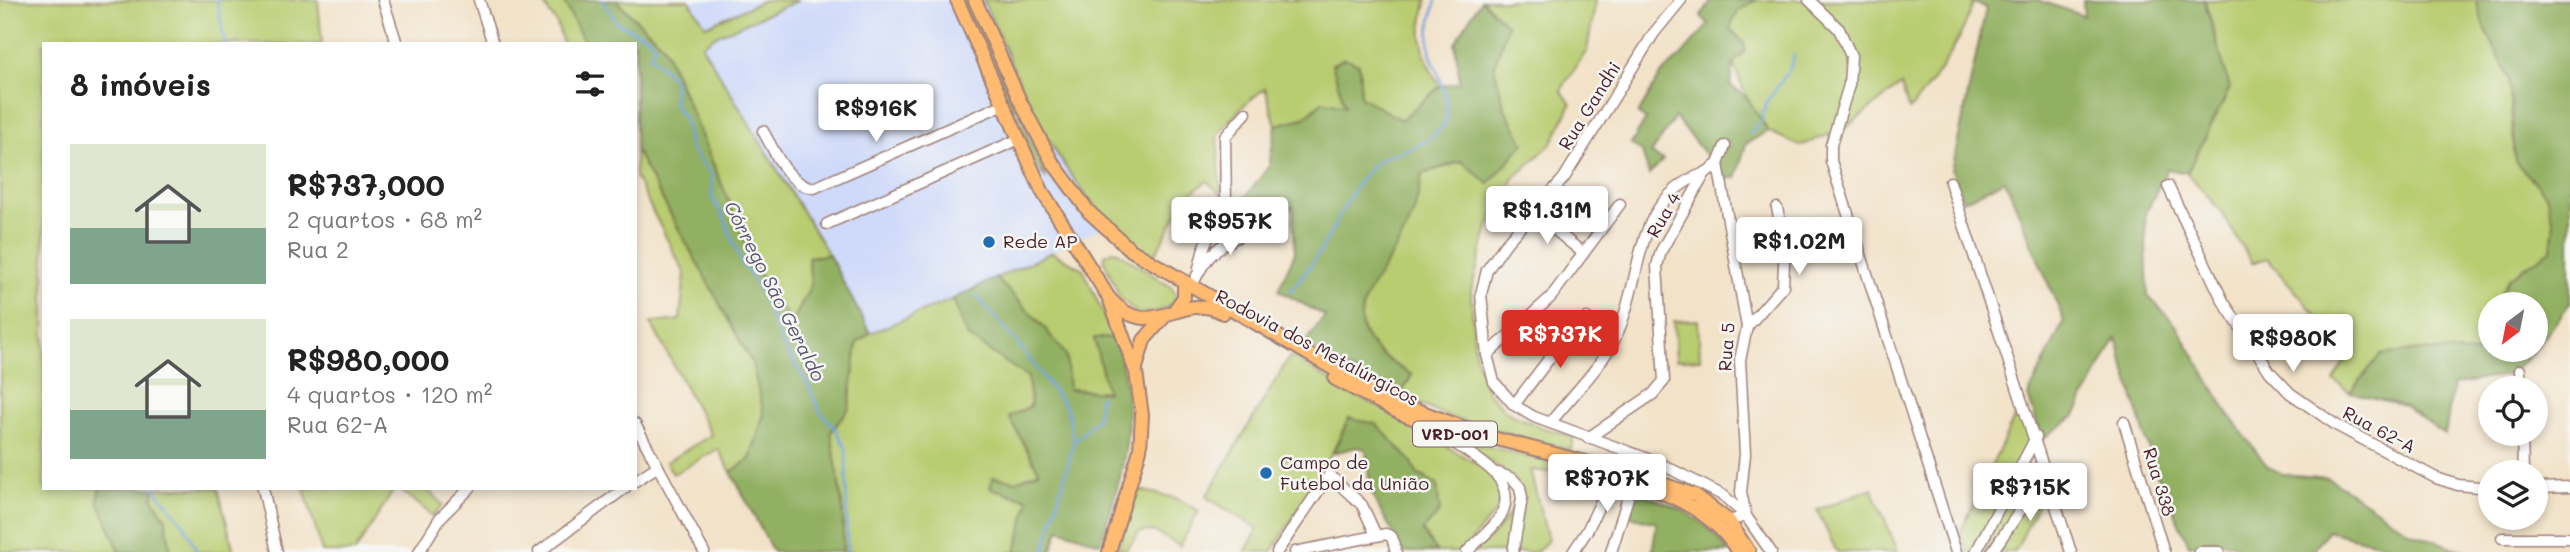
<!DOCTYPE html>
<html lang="pt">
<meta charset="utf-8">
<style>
body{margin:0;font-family:Mali,sans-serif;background:#f2f2f2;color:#222;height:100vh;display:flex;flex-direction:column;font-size:26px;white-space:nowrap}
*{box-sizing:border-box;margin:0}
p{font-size:23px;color:#767676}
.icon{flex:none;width:38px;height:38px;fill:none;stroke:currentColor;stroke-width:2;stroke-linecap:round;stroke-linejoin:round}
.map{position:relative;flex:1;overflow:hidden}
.side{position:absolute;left:42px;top:42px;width:595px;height:448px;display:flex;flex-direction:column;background:#fff;border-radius:0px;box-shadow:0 4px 10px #0003}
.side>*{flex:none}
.needle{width:46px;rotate:212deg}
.buttons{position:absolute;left:2478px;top:292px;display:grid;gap:14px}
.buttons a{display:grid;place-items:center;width:70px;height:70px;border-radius:50%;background:#fff;box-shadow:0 4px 10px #0003;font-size:35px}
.price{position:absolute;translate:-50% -60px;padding:0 16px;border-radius:7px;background:#fff;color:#222;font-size:23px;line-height:46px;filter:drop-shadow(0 2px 4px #0008)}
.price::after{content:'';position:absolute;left:50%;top:42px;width:21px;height:16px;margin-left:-10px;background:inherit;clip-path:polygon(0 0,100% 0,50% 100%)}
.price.active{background:#d93025;color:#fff}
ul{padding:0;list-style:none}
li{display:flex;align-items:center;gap:21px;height:175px;padding:0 28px}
li span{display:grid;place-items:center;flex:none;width:196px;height:140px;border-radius:0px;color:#555}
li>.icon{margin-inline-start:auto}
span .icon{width:84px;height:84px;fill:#fffc;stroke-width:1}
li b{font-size:30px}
h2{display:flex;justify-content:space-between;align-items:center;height:84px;padding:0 28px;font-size:30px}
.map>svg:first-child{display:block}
.built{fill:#cfdafa}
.green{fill:#b8cc6f;stroke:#81764d;stroke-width:2}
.forest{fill:#92b062;stroke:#6e6846;stroke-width:2}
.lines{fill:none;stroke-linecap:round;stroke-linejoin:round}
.stream{stroke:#72a3dd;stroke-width:2.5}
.minor-casing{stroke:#9e807a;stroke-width:13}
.major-casing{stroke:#9e807a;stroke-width:16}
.minor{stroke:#fff;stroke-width:10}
.major{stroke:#ffbb71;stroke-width:12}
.poi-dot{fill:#1f6fb2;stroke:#f6f6f2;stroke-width:2.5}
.labels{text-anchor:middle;stroke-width:5;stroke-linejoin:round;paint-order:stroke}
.shield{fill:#f6f6f2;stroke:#7e6067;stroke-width:2}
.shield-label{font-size:16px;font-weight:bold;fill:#4a1f2b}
.street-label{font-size:18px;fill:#4a1f2b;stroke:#f6f6f2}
.poi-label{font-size:18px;fill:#4a1f2b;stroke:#f6f6f2;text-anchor:start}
.water-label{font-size:19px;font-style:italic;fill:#5a5472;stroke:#f6f6f2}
</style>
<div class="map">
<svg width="2570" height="552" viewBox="0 0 2570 552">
<rect width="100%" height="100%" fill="#f6f6f2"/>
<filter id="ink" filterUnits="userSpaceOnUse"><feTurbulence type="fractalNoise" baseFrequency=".0143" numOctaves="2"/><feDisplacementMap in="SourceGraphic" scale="14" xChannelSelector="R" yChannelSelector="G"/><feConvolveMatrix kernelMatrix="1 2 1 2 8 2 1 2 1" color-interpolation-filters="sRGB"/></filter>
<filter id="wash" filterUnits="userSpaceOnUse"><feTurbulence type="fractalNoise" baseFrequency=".00686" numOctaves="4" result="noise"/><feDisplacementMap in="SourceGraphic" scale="28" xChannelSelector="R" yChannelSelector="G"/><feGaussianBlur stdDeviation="1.57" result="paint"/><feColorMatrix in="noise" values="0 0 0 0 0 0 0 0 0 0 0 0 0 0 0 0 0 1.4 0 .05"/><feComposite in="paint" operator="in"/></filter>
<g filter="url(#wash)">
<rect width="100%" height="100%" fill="#f2e2c8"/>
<path class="built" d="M 689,0 L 983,0 L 1052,148 L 1109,224 L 953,299 L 870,333 L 844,281 L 702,46 L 712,37 Z"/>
<g class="green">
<path d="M 0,0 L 318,0 L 322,44 L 44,44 L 44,488 L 99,488 L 98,501 L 120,552 L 0,552 Z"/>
<path d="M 541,0 L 563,0 L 585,44 L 563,44 L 557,24 Z"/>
<path d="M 616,0 L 689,0 L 706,26 L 764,0 L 799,0 L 713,37 L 702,46 L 829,255 L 808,257 L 811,285 L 793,323 L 765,287 L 663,45 Z"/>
<path d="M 961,0 L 969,0 L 1047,179 L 1037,168 Z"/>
<path d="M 983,0 L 1427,0 C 1417,34 1421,57 1440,86 L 1401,120 L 1361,97 L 1359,64 L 1332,64 L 1345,107 L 1323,101 L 1304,118 L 1276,125 L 1265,88 L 1244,105 L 1217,135 L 1221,194 L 1207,181 L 1186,197 L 1153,258 C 1063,198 1026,96 983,0 Z"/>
<path d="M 1482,0 L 1596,0 L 1587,50 L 1561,90 L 1571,104 L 1552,143 L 1514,178 L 1488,227 L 1471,291 L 1475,355 L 1488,393 L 1508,413 L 1540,427 L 1574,436 L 1571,450 L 1451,418 L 1400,396 L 1412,375 C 1316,322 1379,290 1410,221 C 1417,207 1418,189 1422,174 L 1524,143 L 1505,109 L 1494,68 L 1507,25 Z"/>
<path d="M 1722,0 L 1974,0 C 1962,41 1936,79 1909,110 L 1901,85 L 1844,129 L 1800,146 L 1768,131 L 1746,96 L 1733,63 Z"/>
<path d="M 2205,0 L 2476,0 L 2482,21 L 2509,78 L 2515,160 L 2546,194 L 2554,223 L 2551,250 L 2509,278 L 2496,304 L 2490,304 L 2486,354 L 2423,350 L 2381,355 L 2350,392 L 2334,381 L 2350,350 L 2326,333 L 2317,316 L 2267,258 L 2252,263 L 2220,210 L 2187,173 L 2230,88 Z"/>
<path d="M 635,149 L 752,363 L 764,414 L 750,459 L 731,472 L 718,449 L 673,474 L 666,462 L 711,435 L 651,323 L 680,320 L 685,274 L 635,177 Z"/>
<path d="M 1112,251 L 1118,252 L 1171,287 L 1178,296 C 1167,311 1156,312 1138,314 L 1120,298 L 1104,261 L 1105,255 Z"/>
<path d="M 1052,252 L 1083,269 L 1114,338 L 1094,339 L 1108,392 L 1068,389 L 1066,355 L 1042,325 L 996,278 Z"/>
<path d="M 953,299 L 967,336 L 1028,377 L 1031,406 L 1009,417 L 1039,471 L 1017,481 L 993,478 L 1006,494 L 1029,499 L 1016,552 L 843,552 L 843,510 L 831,432 L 849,408 L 857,343 L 870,333 Z"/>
<path d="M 1698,320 L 1700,359 L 1676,360 L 1674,321 Z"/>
<path d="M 1290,356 L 1366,401 L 1432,430 L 1448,447 L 1487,470 L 1495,478 L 1501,497 L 1499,508 L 1462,552 L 1437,552 L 1422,530 L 1426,477 L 1417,475 L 1411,461 L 1349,418 L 1332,453 L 1272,552 L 1245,552 L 1258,529 L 1206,497 Z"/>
<path d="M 2019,408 L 2031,440 L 2009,480 L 2042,496 L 2015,552 L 1967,552 L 1960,533 Z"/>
<path d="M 1464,440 L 1567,467 L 1565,474 L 1530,470 L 1548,540 L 1537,552 L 1475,552 C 1496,532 1533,501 1504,472 C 1493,461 1475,454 1462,447 Z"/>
<path d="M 154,488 L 218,488 L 234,552 L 171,552 L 165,517 L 153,498 Z"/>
<path d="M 304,488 L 395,488 L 355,552 L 322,552 Z"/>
<path d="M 398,488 L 426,488 L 443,505 L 433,516 Z"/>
<path d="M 1872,488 L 1898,552 L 1837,552 L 1817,510 Z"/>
<path d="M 1139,490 L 1176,498 L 1199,511 L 1180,546 L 1153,531 L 1139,532 L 1126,550 L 1118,548 Z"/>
</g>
<g class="forest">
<path d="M 563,0 L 615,0 L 663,45 L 765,287 L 792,323 L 811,285 L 808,257 L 829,255 L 870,333 L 857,343 L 849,408 L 831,432 L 843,510 L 843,552 L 773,552 L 731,472 L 750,459 L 764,414 L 752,363 L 635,149 L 635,44 L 585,44 Z"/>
<path d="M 1481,0 L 1507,25 L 1494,68 L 1505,109 L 1524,143 L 1489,184 L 1461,161 L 1422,174 C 1419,189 1417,207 1410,222 C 1379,290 1316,322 1412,375 L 1400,396 L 1303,345 L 1325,316 L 1278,290 L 1295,253 L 1293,207 L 1230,233 L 1224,226 L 1269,166 L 1276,125 L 1304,118 L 1323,101 L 1345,106 L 1332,64 L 1345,58 L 1359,64 L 1361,97 L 1401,120 L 1441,86 L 1460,82 L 1455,43 Z"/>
<path d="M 1712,0 L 1756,0 L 1738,11 L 1730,28 L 1744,43 L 1745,51 L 1733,64 L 1730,85 L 1748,99 L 1768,131 L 1746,144 L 1736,178 L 1724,178 L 1675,117 L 1651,154 L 1663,160 L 1649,175 L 1642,152 L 1631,144 L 1646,119 L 1638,114 L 1662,73 L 1682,55 L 1709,24 L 1701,16 Z"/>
<path d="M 1974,0 L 2038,0 L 2084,16 L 2083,0 L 2204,0 L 2230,88 L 2187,173 L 2167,169 L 2145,215 L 2148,296 L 2177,326 L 2229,415 L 2268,467 L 2283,474 L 2329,478 L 2410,532 L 2467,552 L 2415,552 L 2327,531 L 2313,552 L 2246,552 L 2232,544 L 2214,540 L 2189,545 L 2155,470 L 2116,338 L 2074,417 L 2042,439 L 2028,396 L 2064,321 L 2005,180 L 1963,201 L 1952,170 L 1986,8 L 1973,3 Z"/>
<path d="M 2476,0 L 2570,0 L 2570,303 L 2536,349 L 2536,304 L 2496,304 L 2509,278 L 2551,250 L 2554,223 L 2546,194 L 2515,161 L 2509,78 L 2482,21 Z"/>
<path d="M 996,278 L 1042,325 L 1066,355 L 1069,389 L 1107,392 L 1094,338 L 1114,338 C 1141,411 1125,472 1100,543 L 1059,529 L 1051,552 L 1016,552 L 1029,499 L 990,488 L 993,477 L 1017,481 L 1039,471 L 1009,417 L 1031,406 L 1028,377 L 967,336 L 953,299 Z"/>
<path d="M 2490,318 L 2490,350 L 2535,350 L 2511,374 L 2453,385 L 2445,435 L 2404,406 L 2350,392 L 2381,355 L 2423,350 L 2486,354 Z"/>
<path d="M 1349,418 L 1376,424 L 1411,461 L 1417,474 L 1437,484 L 1440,512 L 1422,531 L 1437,552 L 1400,552 C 1395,529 1380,515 1372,493 C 1370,489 1366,455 1366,449 L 1357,447 L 1333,453 Z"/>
<path d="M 99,488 L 154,488 L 153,498 L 166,520 L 171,552 L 120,552 L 98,501 Z"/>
<path d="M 1636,492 C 1675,505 1706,517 1729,552 L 1652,552 L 1657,523 L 1630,516 Z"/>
</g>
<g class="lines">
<g class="stream">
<path d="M 217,0 L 225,44"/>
<path d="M 602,0 L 617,23 L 648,37 L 655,46 L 650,55 L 674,79 L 674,105 L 684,118 L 691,150 L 712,175 L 712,198 L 723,215 L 741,262 L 757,285 L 782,343 L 807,383 L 820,411 L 835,428 L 846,449 L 847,552"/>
<path d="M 1750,134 L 1763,118 L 1762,111 L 1766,110 L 1765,104 C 1772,94 1794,67 1794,55"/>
<path d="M 1290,291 C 1300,279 1311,266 1319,253 C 1338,222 1347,194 1372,166 C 1390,146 1422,158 1447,120 C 1449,97 1441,81 1433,61 C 1425,42 1431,19 1436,0"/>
<path d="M 976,295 L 1019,345 L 1067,409 L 1074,442"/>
<path d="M 154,488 L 184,524 L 197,552"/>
<path d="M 1044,552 L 1074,442 L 1097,418 L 1100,396"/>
</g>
</g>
</g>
<g filter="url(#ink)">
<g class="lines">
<g class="minor-casing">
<g id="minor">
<path d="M 383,0 L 397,44"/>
<path d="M 479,0 L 493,44"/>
<path d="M 1681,0 L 1654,33 L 1564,178 L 1507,242 L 1487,270 L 1481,294 L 1487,355 L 1494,382 L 1514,405 L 1534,417 L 1659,463 L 1724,496 L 1746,516 L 1771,552"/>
<path d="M 1809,0 L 1839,29 L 1851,56 L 1849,85 L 1831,145 L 1831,161 L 1956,552"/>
<path d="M 763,131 C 774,150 788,186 814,188 L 1002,105"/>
<path d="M 1718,164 L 1747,327 L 1740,360 L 1745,454 L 1741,492 L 1746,516 L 1729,521"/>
<path d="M 1950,182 L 2071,552"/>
<path d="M 2168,186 L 2223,301 L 2270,372 L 2290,393 L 2336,425 L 2436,478 L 2458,485 L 2490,488"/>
<path d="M 1533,212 L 1583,253"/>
<path d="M 827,224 L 1017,140"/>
<path d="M 1199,268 L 1205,244 L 1226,206 L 1225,137 L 1246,113"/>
<path d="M 1192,287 C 1206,249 1227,241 1263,225"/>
<path d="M 1747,327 L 1783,286 L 1785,244 L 1777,208"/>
<path d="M 1487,355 L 1551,297 L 1620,204"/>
<path d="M 2520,370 L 2521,388"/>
<path d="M 1514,405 L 1558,347 L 1587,318"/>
<path d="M 2124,422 L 2164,552"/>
<path d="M 1550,423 C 1573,394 1603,366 1618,332 C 1644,274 1632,199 1705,173"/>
<path d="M 635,424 L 704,552"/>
<path d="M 1437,428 C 1458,453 1519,470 1503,511 C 1497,526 1478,540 1467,552"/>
<path d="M 2522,434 L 2523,472"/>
<path d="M 1588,438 L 1653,394 L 1664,381 L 1657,266 L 1661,251 L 1705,173 L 1718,164 L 1725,146"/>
<path d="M 2019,469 L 2039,483"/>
<path d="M 1498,473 L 1513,479 L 1520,487 L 1522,498 L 1513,552"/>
<path d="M 635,481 L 658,466"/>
<path d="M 263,488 L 277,552"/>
<path d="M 2536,488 L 2570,487"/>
<path d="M 2502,538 L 2570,538"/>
<path d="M 419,552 L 440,518 L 470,488"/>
<path d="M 539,552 L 625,488"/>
<path d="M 1277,552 L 1329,475 L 1362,505 L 1376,535"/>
<path d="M 1295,552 L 1386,534 L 1392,537 L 1396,552"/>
<path d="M 1573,552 L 1587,531 L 1612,478"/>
<path d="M 1611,552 L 1632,485"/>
<path d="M 1976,552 L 2036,437"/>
<path d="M 1992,552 L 2039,483 L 2048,476"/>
<path d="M 2199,552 L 2219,552"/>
</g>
</g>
<g class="major-casing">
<g id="major">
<path d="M 957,0 L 1042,191 L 1109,298 L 1136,372 L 1142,415 L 1140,450 L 1109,552"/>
<path d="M 975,0 L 1020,101 L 1051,160 L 1089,212 L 1131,250 L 1356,382 L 1409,407 L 1489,437 L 1636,475 L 1695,495 L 1729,521 L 1749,552"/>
<path d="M 1109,298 C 1152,346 1179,289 1223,313"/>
<path d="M 1174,311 L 1184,297 L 1184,282"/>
<path d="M 1136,368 L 1144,340 L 1165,316"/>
<path d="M 1335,379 L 1402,414 L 1452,433"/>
<path d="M 1567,465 C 1628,481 1703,494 1738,552"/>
</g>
</g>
<use href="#minor" class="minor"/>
<use href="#major" class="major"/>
</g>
</g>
<g class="poi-dot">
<circle cx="989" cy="242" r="7"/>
<circle cx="1266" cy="473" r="7"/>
</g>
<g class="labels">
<rect class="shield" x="1413" y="421.5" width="84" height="25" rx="5"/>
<g class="shield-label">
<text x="1455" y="440">VRD-001</text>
</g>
<g class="street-label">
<text transform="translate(1590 106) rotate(-58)" y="6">Rua Gandhi</text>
<text transform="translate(1664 215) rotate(-60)" y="6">Rua 4</text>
<text transform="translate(1727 347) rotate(-86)" y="6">Rua 5</text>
<text transform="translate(1317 348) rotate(28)" y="6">Rodovia dos Metalúrgicos</text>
<text transform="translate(2379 430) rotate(28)" y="6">Rua 62-A</text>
<text transform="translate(2159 482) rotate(73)" y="6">Rua 338</text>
</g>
<g class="poi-label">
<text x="1003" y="248">Rede AP</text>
<text x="1280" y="469">Campo de<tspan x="1280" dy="21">Futebol da União</tspan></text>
</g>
<g class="water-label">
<text transform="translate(775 291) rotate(63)" y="7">Córrego São Geraldo</text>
</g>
</g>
</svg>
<div class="buttons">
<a><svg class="needle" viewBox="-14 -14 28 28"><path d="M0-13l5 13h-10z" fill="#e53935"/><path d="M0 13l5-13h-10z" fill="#767676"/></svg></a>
<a><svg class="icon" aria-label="locate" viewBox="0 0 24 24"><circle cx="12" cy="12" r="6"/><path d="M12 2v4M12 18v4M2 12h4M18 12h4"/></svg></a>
<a><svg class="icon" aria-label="layers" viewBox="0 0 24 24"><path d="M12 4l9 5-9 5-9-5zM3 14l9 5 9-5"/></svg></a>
</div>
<b class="price" style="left:876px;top:144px">R$916K</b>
<b class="price" style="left:1547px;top:246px">R$1.31M</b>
<b class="price" style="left:1230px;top:257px">R$957K</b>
<b class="price" style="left:1799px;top:277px">R$1.02M</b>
<b class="price active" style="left:1560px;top:370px">R$737K</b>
<b class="price" style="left:2293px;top:374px">R$980K</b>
<b class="price" style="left:1607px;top:514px">R$707K</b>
<b class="price" style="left:2030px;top:523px">R$715K</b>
<section class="side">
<h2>8 imóveis<svg class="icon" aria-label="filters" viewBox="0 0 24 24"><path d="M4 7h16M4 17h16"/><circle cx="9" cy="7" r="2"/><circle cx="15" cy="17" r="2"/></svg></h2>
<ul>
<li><span style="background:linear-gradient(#dfe7d0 60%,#7fa58c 0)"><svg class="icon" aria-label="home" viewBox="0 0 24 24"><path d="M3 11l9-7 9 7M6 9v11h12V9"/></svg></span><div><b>R$737,000</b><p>2 quartos · 68 m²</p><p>Rua 2</p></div></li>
<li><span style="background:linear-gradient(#dfe7d0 65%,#7fa58c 0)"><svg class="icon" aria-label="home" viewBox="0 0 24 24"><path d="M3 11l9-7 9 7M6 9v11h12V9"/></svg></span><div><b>R$980,000</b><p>4 quartos · 120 m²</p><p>Rua 62-A</p></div></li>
</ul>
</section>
</div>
